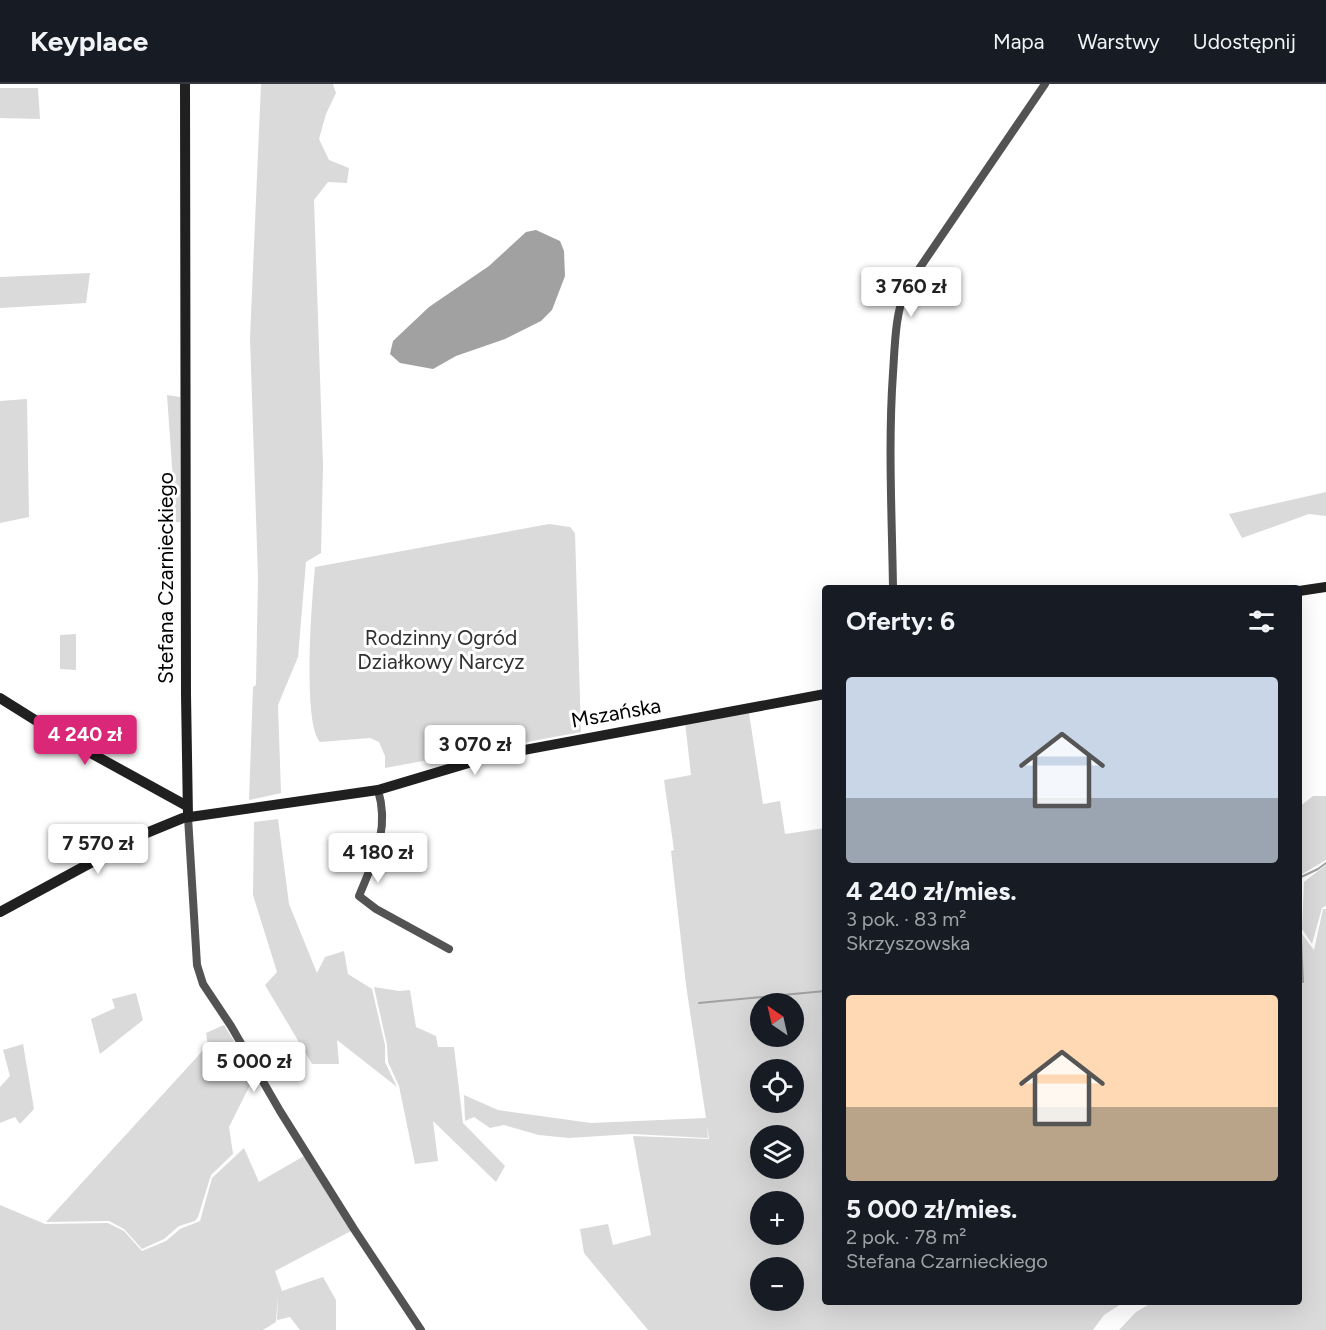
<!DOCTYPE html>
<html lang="pl">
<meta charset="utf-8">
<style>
body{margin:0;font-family:Figtree,sans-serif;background:#242831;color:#f1f3f6;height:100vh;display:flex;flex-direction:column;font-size:22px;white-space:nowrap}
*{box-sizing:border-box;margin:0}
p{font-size:20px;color:#9ea1a6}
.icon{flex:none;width:33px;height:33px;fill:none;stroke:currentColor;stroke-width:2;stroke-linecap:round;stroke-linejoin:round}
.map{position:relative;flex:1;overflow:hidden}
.side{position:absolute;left:822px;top:501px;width:480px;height:720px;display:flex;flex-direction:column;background:#171b24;border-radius:6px;box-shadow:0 6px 24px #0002}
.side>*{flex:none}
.needle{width:39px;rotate:326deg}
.fabs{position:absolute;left:750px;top:909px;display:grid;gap:12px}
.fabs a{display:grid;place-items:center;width:54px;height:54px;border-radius:50%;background:#171b24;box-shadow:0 6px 24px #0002;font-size:30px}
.price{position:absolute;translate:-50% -51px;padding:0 14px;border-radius:6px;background:#fff;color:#222;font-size:20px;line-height:39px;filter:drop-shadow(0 2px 3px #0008)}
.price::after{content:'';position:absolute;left:50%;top:36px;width:18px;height:14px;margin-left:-9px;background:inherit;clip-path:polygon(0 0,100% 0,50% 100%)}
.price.current{background:#db2777;color:#fff}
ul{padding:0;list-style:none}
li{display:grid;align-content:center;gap:12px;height:318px;padding:0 24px}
li span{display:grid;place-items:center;height:186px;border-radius:6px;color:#555}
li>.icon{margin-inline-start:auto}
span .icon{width:108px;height:108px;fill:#fffc;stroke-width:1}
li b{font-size:26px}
h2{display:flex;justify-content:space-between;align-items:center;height:72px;padding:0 24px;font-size:26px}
header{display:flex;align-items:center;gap:36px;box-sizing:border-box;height:84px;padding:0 30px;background:#171b24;border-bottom:2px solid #363941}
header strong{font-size:28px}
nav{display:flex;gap:33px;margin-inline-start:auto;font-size:21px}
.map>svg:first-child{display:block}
.green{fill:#dadada;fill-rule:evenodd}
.water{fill:#a1a1a1}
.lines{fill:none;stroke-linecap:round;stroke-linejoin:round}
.stream{stroke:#a1a1a1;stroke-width:2}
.street{stroke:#535353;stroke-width:8}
.secondary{stroke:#202020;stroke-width:10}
.labels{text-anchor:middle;stroke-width:6;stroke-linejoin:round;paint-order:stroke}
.street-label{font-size:21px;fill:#000;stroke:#fff}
.park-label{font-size:21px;fill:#313131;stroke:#fff}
</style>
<header>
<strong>Keyplace</strong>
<nav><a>Mapa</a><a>Warstwy</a><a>Udostępnij</a></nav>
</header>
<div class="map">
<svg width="1326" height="1246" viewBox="0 0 1326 1246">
<rect width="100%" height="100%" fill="#fff"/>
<g class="green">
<path d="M 261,0 L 333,0 L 336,9 L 326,30 L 319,55 L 329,76 L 349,84 L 347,99 L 328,98 L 314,116 L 323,382 L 321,469 L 306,478 L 298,573 L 278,621 L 281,709 L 249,716 L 253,603 L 256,601 L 258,493 L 250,254 Z"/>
<path d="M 0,4 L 38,4 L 40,35 L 0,34 Z"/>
<path d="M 90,189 L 86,219 L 0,224 L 0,193 Z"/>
<path d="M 167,311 L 180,313 L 180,438 L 176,438 Z"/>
<path d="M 27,315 L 29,433 L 0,439 L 0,317 Z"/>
<path d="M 1326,408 L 1326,432 L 1309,430 L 1242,454 L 1229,430 Z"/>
<path d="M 549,440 L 570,443 L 575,449 L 581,648 L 385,684 L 385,672 L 379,658 L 370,654 L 320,658 C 302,638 312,514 315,483 Z"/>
<path d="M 76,550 L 76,586 L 60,585 L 60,551 Z"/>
<path d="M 749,629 L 763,720 L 780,717 L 785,750 L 825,744 L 825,1218 L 1124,1218 L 1104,1231 L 1093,1246 L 648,1246 L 584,1169 L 580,1145 L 608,1140 L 613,1161 L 651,1151 L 633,1052 L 709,1055 L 707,1041 L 708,1054 L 632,1050 L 569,1054 L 539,1051 L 504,1041 L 490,1044 L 474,1033 L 465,1037 L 464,1011 L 498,1026 L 591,1039 L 706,1034 L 686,901 L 671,767 L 674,766 L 664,696 L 691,691 L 685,638 ZM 760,920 L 794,920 L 794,952 L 760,952 ZM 760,986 L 794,986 L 794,1018 L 760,1018 ZM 760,1052 L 794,1052 L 794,1084 L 760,1084 ZM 760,1118 L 794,1118 L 794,1150 L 760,1150 ZM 760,1184 L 794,1184 L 794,1216 L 760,1216 Z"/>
<path d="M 1313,712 L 1326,712 L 1326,776 L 1299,792 L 1299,723 Z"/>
<path d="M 278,735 L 289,820 L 317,889 L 325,873 L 344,867 L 348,890 L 372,905 L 385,961 L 385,978 L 397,1003 L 337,956 L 339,980 L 312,980 L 265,901 L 277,888 L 253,811 L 254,738 Z"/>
<path d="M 1326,781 L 1326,822 L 1322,824 L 1312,860 L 1302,845 L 1304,798 Z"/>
<path d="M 1323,825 L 1326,825 L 1326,1246 L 1119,1246 L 1136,1228 L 1153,1218 L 1299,1218 L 1299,846 L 1314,866 Z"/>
<path d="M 374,903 L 399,907 L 410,906 L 416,943 L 436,952 L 438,963 L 454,963 L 463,1039 L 505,1082 L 496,1098 L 433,1037 L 438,1077 L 415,1080 L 399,1002 L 388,978 L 387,961 Z"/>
<path d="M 136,909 L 143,936 L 100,970 L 91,935 L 115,924 L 112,915 Z"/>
<path d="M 224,941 L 234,957 L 215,969 L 226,990 L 245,979 L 254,993 L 229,1043 L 233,1070 L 211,1091 L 198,1133 L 195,1137 L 179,1142 L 164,1155 L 142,1165 L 124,1145 L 109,1137 L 46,1138 L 208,961 L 206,949 Z"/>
<path d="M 23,960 L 34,1025 L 20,1040 L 15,1033 L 0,1039 L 0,1003 L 10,992 L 3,966 Z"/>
<path d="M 244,1064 L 259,1098 L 304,1072 L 351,1147 L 275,1187 L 282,1207 L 323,1193 L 336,1216 L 336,1246 L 300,1246 L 290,1233 L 277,1236 L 278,1210 L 276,1238 L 263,1246 L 0,1246 L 0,1121 L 45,1140 L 108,1139 L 124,1147 L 142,1167 L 166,1157 L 180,1145 L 200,1137 L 212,1094 Z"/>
</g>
<path class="water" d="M 536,146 L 560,157 L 564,167 L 565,192 L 552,226 L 541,237 L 505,255 L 456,272 L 433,285 L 400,279 L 390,270 L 393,257 L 429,223 L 489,182 L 526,148 Z"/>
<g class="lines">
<g class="stream">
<path d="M 1299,794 L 1318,785 L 1326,779"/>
<path d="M 1301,794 L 1300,835 L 1303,898"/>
<path d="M 699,919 L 825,907"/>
</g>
<g class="street">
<path d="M 893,504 C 892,433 888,360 893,289 C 895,260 895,231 906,204 L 1045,0"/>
<path d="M 378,706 C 390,746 374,775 359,812 L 376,825 L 449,865"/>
<path d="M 188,733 L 197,881 L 203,900 L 231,942 L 280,1027 L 354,1145 L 421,1246"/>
</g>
<g class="secondary">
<path d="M 185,0 L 186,611 L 188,733"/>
<path d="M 1299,507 L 1326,503"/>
<path d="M 0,614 L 67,656 L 187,722"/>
<path d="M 0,828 L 144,750 L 183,734 L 378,706 L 492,672 L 825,610"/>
</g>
</g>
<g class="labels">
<g class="street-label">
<text transform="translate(166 494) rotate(-90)" y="7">Stefana Czarnieckiego</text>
<text transform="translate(616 629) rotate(-10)" y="7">Mszańska</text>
</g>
<g class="park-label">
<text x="441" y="561">Rodzinny Ogród<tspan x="441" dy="24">Działkowy Narcyz</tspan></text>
</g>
</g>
</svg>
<div class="fabs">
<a><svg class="needle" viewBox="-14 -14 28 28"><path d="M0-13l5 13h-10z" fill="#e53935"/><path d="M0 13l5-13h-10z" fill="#9ea1a6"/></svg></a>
<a><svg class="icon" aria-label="locate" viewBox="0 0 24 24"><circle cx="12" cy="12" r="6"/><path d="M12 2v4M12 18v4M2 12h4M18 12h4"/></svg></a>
<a><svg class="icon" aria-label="layers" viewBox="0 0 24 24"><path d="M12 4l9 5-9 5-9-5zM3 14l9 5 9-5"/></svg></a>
<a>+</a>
<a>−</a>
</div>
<b class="price" style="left:911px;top:234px">3 760 zł</b>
<b class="price current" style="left:85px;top:682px">4 240 zł</b>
<b class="price" style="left:475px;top:692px">3 070 zł</b>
<b class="price" style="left:98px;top:791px">7 570 zł</b>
<b class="price" style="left:378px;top:800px">4 180 zł</b>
<b class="price" style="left:254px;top:1009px">5 000 zł</b>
<section class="side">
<h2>Oferty: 6<svg class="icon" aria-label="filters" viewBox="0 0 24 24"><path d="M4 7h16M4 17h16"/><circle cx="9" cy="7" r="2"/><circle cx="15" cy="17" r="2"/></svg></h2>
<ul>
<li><span style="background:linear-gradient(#c9d6e8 65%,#9aa5b1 0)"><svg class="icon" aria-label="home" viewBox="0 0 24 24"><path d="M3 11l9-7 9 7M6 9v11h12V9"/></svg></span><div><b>4 240 zł/mies.</b><p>3 pok. · 83 m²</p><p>Skrzyszowska</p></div></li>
<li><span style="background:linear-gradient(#ffd9b3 60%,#b9a48a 0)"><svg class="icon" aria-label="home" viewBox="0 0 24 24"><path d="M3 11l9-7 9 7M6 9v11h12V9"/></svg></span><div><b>5 000 zł/mies.</b><p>2 pok. · 78 m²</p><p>Stefana Czarnieckiego</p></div></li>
</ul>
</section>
</div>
